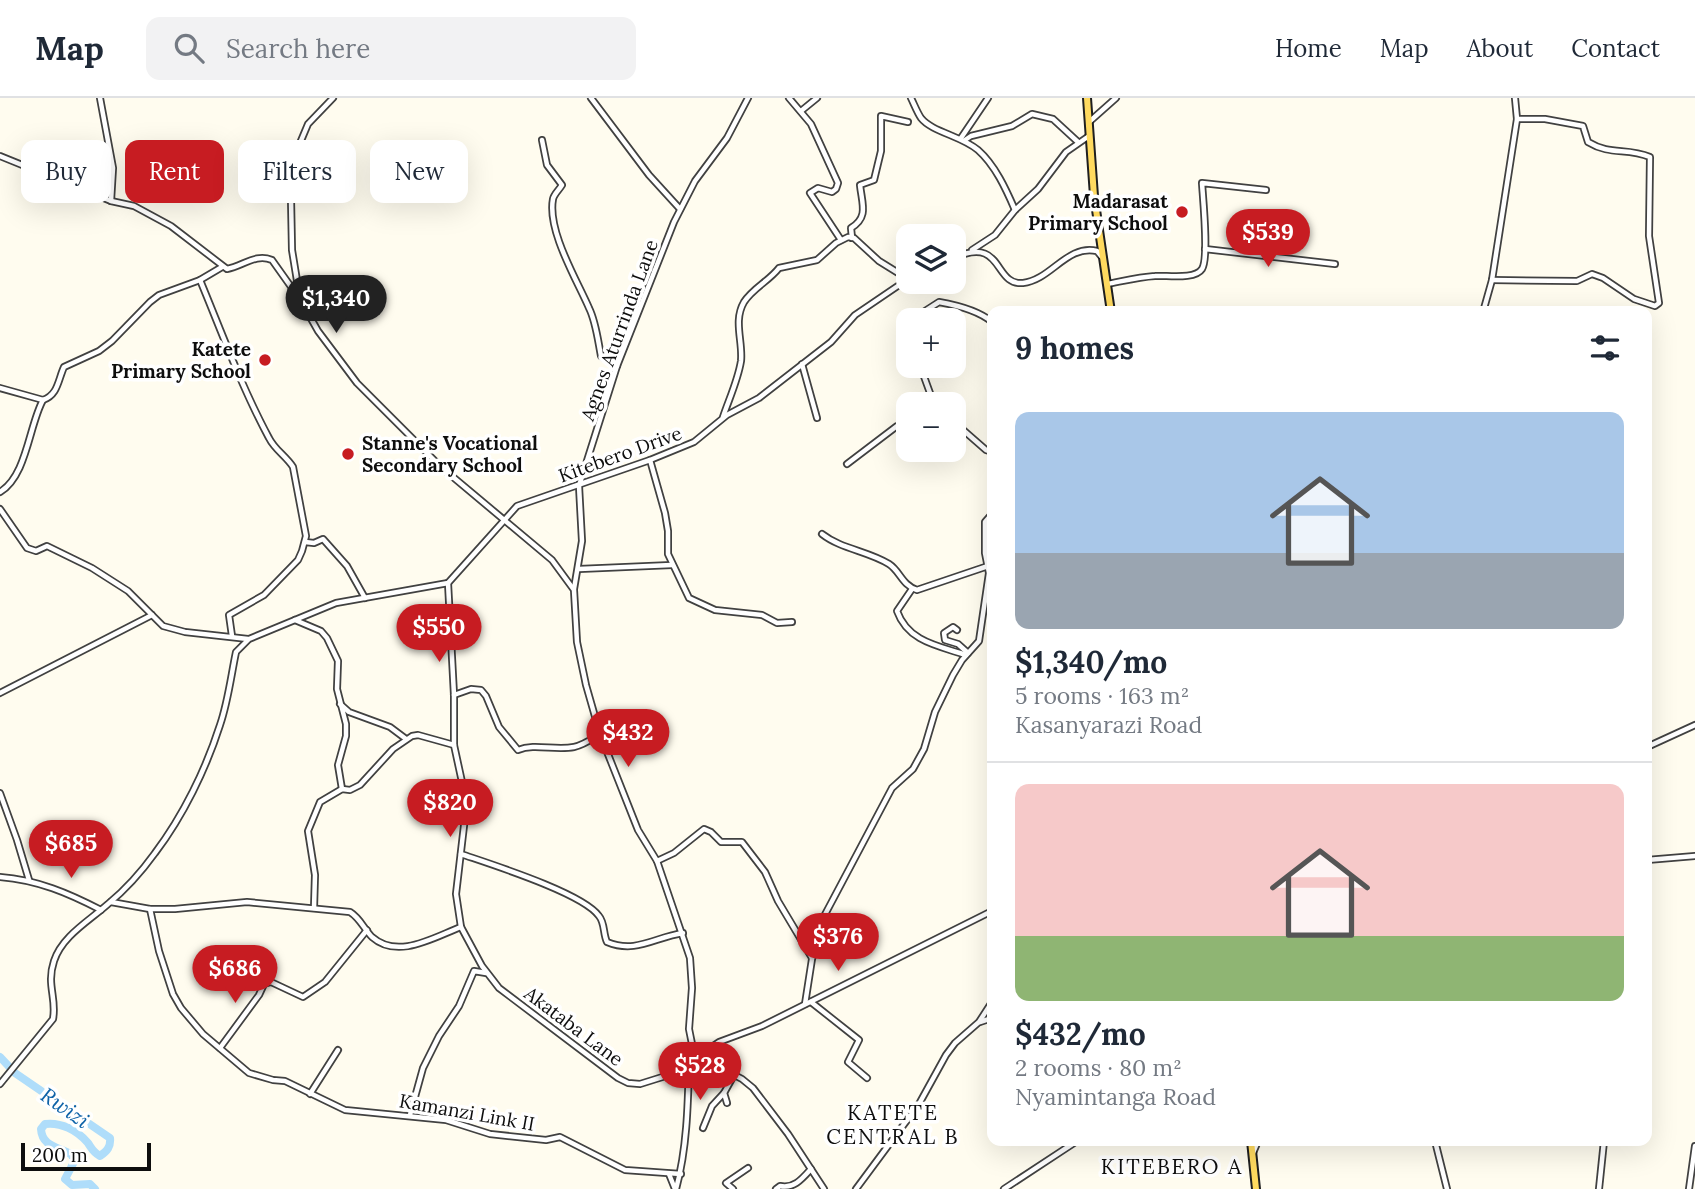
<!DOCTYPE html>
<meta charset="utf-8">
<style>
body{margin:0;font-family:Lora,serif;background:#f2f2f3;color:#1f2937;height:100vh;display:flex;flex-direction:column;font-size:26px;white-space:nowrap}
*{box-sizing:border-box;margin:0}
p{font-size:23px;color:#747a83}
.icon{flex:none;width:38px;height:38px;fill:none;stroke:currentColor;stroke-width:2;stroke-linecap:round;stroke-linejoin:round}
.map{position:relative;flex:1;overflow:hidden}
.sheet{position:absolute;left:987px;top:208px;width:665px;height:840px;display:flex;flex-direction:column;background:#fff;border-radius:14px;box-shadow:0 7px 28px #0002}
.sheet>*{flex:none}
.guide{position:absolute;left:21px;top:42px;width:665px;height:63px;display:flex;gap:14px}
.controls{position:absolute;left:896px;top:126px;display:grid;gap:14px}
.controls a{display:grid;place-items:center;width:70px;height:70px;border-radius:14px;background:#fff;box-shadow:0 7px 28px #0002;font-size:35px}
.scale{position:absolute;left:21px;bottom:18px;width:130px;box-sizing:border-box;padding-left:7px;border:4px solid #0e0e0e;border-top:0;font-size:19px;line-height:24px;white-space:nowrap;color:#0e0e0e;-webkit-text-stroke:5px #fff;paint-order:stroke}
.price{position:absolute;translate:-50% -60px;padding:0 16px;border-radius:24px;background:#c71c22;color:#fff;font-size:23px;line-height:46px;filter:drop-shadow(0 2px 4px #0008)}
.price::after{content:'';position:absolute;left:50%;top:42px;width:21px;height:16px;margin-left:-10px;background:inherit;clip-path:polygon(0 0,100% 0,50% 100%)}
.price.current{background:#222;color:#fff}
ul{padding:0;list-style:none}
li{display:grid;align-content:center;gap:14px;height:371px;padding:0 28px}
li+li{border-top:2px solid #e0e1e3}
li span{display:grid;place-items:center;height:217px;border-radius:14px;color:#555}
li>.icon{margin-inline-start:auto}
span .icon{width:126px;height:126px;fill:#fffc;stroke-width:1}
li b{font-size:30px}
h2{display:flex;justify-content:space-between;align-items:center;height:84px;padding:0 28px;font-size:30px}
.tag{padding:0 24px;border-radius:14px;background:#fff;box-shadow:0 7px 28px #0002;font-size:24px;line-height:63px}
.tag.current{background:#c71c22;color:#fff}
header{display:flex;align-items:center;gap:42px;box-sizing:border-box;height:98px;padding:0 35px;background:#fff;border-bottom:2px solid #e0e1e3}
header strong{font-size:33px}
nav{display:flex;gap:38px;margin-inline-start:auto;font-size:24px}
.search{width:490px;height:63px;background:#f2f2f3;display:flex;align-items:center;gap:18px;box-sizing:border-box;padding:0 24px;border-radius:14px;color:#747a83;font-size:26px}
.map>svg:first-child{display:block}
.lines{fill:none;stroke-linecap:round;stroke-linejoin:round}
.river{stroke:#afddfa;stroke-width:8}
.minor-casing{stroke:#414141;stroke-width:8}
.major-casing{stroke:#1f1f1f;stroke-width:10}
.minor{stroke:#fff;stroke-width:4.5}
.major{stroke:#ffda5f;stroke-width:6}
.poi-dot{fill:#c71c22;stroke:#fff;stroke-width:2.5}
.labels{text-anchor:middle;stroke-width:7;stroke-linejoin:round;paint-order:stroke}
.poi-label{font-size:19px;font-weight:bold;fill:#0e0e0e;stroke:#fff;text-anchor:end}
.street-label{font-size:19px;fill:#0e0e0e;stroke:#fff}
.water-label{font-size:21px;font-style:italic;fill:#0f63a8;stroke:#fff}
.neighbourhood-label{font-size:21px;letter-spacing:2px;fill:#0e0e0e;stroke:#fff}
</style>
<header>
<strong>Map</strong>
<div class="search"><svg class="icon" aria-label="search" viewBox="0 0 24 24"><circle cx="10" cy="10" r="6"/><path d="M15 15l6 6"/></svg>Search here</div>
<nav><a>Home</a><a>Map</a><a>About</a><a>Contact</a></nav>
</header>
<div class="map">
<svg width="1695" height="1091" viewBox="0 0 1695 1091">
<rect width="100%" height="100%" fill="#fffcef"/>
<g class="lines">
<path class="river" d="M 0,959 L 15,975 L 110,1040 C 111,1049 107,1053 100,1058 C 93,1054 92,1051 88,1045 C 77,1032 61,1024 45,1026 L 41,1031 C 42,1049 59,1049 72,1057 L 74,1064 L 65,1081 L 72,1087 L 90,1086 L 95,1091"/>
<g class="minor-casing">
<g id="minor">
<path d="M 100,0 L 113,70 L 111,103"/>
<path d="M 333,0 L 308,26 L 295,57 L 291,101 L 292,152 L 300,201 L 318,233 L 357,285 L 441,369 L 552,462 L 574,492 L 577,544 L 586,587 L 600,636 L 638,732 L 657,763 L 690,860 L 692,890 L 689,931 L 692,946 L 698,958 L 742,981 L 753,990 L 788,1036 L 824,1091"/>
<path d="M 591,0 L 649,77 L 680,111"/>
<path d="M 789,0 L 811,26 L 838,85 L 836,91 L 832,94 L 818,90 L 810,95 L 841,142"/>
<path d="M 911,0 C 914,6 917,14 921,20 C 932,34 962,38 978,52 C 995,67 1006,91 1015,112"/>
<path d="M 801,13 L 817,0"/>
<path d="M 1089,24 L 1116,0"/>
<path d="M 961,40 L 988,0"/>
<path d="M 542,42 L 547,67 L 562,87 C 559,92 554,96 553,101 C 547,133 577,182 589,210 C 596,224 598,243 601,258 L 617,268"/>
<path d="M 965,42 L 971,38 L 1012,28 L 1032,16 L 1053,21 L 1078,44"/>
<path d="M 0,58 L 111,103 L 134,108 L 171,128 L 227,171 C 243,168 256,155 272,162 L 299,200"/>
<path d="M 852,140 L 851,130 C 869,119 862,106 860,87 L 874,82 L 881,53 L 881,18 L 908,24"/>
<path d="M 1205,151 L 1335,166"/>
<path d="M 972,152 L 995,137 L 1015,112 L 1038,91 L 1066,54 L 1089,38"/>
<path d="M 954,160 C 1004,137 993,188 1023,185 C 1051,182 1067,146 1097,153 L 1101,158"/>
<path d="M 200,182 C 222,235 242,290 269,340 C 275,352 286,358 293,369 L 306,438 L 302,453 L 298,462 L 264,497 L 229,517 L 232,538"/>
<path d="M 1492,182 L 1577,183 L 1592,176 L 1603,180 L 1634,201 L 1655,208 L 1659,205 L 1649,138 L 1650,59 C 1626,49 1611,58 1588,44 L 1583,28 L 1545,21 L 1517,21"/>
<path d="M 1107,186 C 1123,183 1139,179 1155,178 C 1166,177 1195,182 1202,171 C 1209,160 1203,101 1202,85 L 1266,92"/>
<path d="M 1483,214 L 1492,182 L 1517,21 L 1515,0"/>
<path d="M 919,222 L 925,213 L 939,204 C 956,207 978,212 992,224"/>
<path d="M 908,244 L 904,253 L 908,261"/>
<path d="M 802,266 L 817,320"/>
<path d="M 917,268 L 922,273 L 934,306"/>
<path d="M 0,290 L 43,302"/>
<path d="M 723,319 C 729,301 738,282 741,263 C 743,243 733,223 744,204 C 753,190 769,183 779,170 L 817,162 L 836,145 L 848,139 L 854,140 L 879,163 L 908,181"/>
<path d="M 954,331 L 962,331 L 986,352 L 992,354"/>
<path d="M 650,362 L 665,415 L 668,433 L 668,456 L 689,500 L 715,512 L 762,517 L 777,525 L 792,524"/>
<path d="M 847,366 L 897,328 L 908,325"/>
<path d="M 0,394 C 27,378 29,327 43,302 C 58,297 58,282 64,269 L 99,253 L 112,243 L 150,204 L 159,197 L 200,182 L 222,169"/>
<path d="M 0,411 L 27,450 L 36,453 L 47,448 L 92,470 L 128,493 L 163,528 L 185,534 L 248,541"/>
<path d="M 822,436 C 841,451 868,453 889,466 C 900,473 902,487 917,492 L 988,468"/>
<path d="M 305,444 L 314,445 L 323,441 L 347,468 L 365,500"/>
<path d="M 579,471 L 672,467"/>
<path d="M 448,485 L 454,597 L 454,647 L 462,684 L 465,719 L 456,796 L 461,829 L 482,868 L 499,890 L 618,980 L 628,985 L 640,986 L 672,976 L 719,944 L 762,928 L 992,813"/>
<path d="M 574,491 L 582,443 L 579,388 L 617,268 L 674,124 L 695,83 L 727,40 L 748,0"/>
<path d="M 912,491 L 897,513 C 908,544 939,548 966,557"/>
<path d="M 295,522 L 321,533 L 327,540 L 338,563 L 337,591 L 346,626 L 346,638 L 338,667 L 342,691"/>
<path d="M 957,532 L 953,529 L 944,535 L 945,542 L 958,546 L 968,555"/>
<path d="M 0,595 L 152,517"/>
<path d="M 454,597 L 471,591 L 481,592 L 486,598 L 499,629 L 518,652 C 535,645 555,653 574,649 C 584,647 592,641 600,636"/>
<path d="M 340,606 L 349,614 L 390,629 L 406,641"/>
<path d="M 1647,649 L 1695,627"/>
<path d="M 0,695 L 17,742 L 29,782"/>
<path d="M 461,756 C 490,766 583,795 599,818 C 605,825 603,836 607,844 C 636,856 655,839 683,835"/>
<path d="M 1647,762 L 1695,758"/>
<path d="M 657,763 L 674,755 L 704,731 L 711,734 L 721,744 L 742,744 L 765,774 L 778,803 L 812,860"/>
<path d="M 0,779 C 38,782 68,795 101,812"/>
<path d="M 111,804 L 150,811 L 175,811 L 247,804 L 350,814 C 360,820 364,831 372,839 C 398,862 434,839 461,829"/>
<path d="M 314,810 L 315,777 L 308,733 L 320,704 L 342,691 L 350,692 L 360,687 L 393,651 L 412,638 L 418,637 L 454,647"/>
<path d="M 150,811 L 159,853 L 173,896 L 181,910 L 203,936 L 249,975 L 273,982 L 285,983 L 345,1012 L 446,1022 L 490,1036 L 546,1042 L 560,1039 L 625,1072 L 681,1076"/>
<path d="M 811,904 L 859,942 L 848,964 L 867,980"/>
<path d="M 805,906 L 812,861 L 821,824 L 892,690 L 913,671 L 924,651 L 935,614 L 953,577 L 962,562 L 979,543 L 989,475 L 985,455 L 985,424 L 992,416"/>
<path d="M 980,924 L 992,920"/>
<path d="M 220,950 L 259,897 L 264,886 L 271,884 L 303,899 L 325,884 L 367,832"/>
<path d="M 0,986 L 53,921 C 57,900 46,887 54,863 C 62,838 89,823 108,806 C 125,792 142,773 155,755 C 183,718 206,671 220,627 C 228,604 231,578 236,554 L 249,541 L 336,505 L 448,485 L 517,408 L 650,362 L 694,344 L 727,317 L 759,300 L 831,244 L 855,217 L 908,181"/>
<path d="M 310,996 L 338,952"/>
<path d="M 727,1005 L 724,995 L 734,977"/>
<path d="M 410,1017 L 423,970 L 439,938 L 459,908 L 474,873 L 486,875"/>
<path d="M 703,1030 L 712,1008 L 724,995"/>
<path d="M 1435,1043 L 1447,1091"/>
<path d="M 1253,1055 L 1258,1043"/>
<path d="M 669,1076 L 675,1091"/>
<path d="M 676,1091 C 687,1051 688,1006 689,965"/>
<path d="M 733,1091 L 726,1085 L 748,1070"/>
<path d="M 776,1091 L 780,1088 C 794,1091 802,1081 811,1071"/>
<path d="M 856,1091 L 919,1006 L 946,957 L 955,945 L 979,924 L 992,904"/>
<path d="M 1004,1091 L 1077,1043"/>
<path d="M 1599,1091 L 1604,1043"/>
<path d="M 1689,1091 L 1695,1048"/>
</g>
</g>
<g class="major-casing">
<g id="major">
<path d="M 1087,0 L 1094,98 L 1111,214"/>
<path d="M 1251,1043 L 1256,1091"/>
</g>
</g>
<use href="#minor" class="minor"/>
<use href="#major" class="major"/>
</g>
<g class="poi-dot">
<circle cx="1182" cy="114" r="7"/>
<circle cx="265" cy="262" r="7"/>
<circle cx="348" cy="356" r="7"/>
</g>
<g class="labels">
<g class="poi-label">
<text x="1168" y="110">Madarasat<tspan x="1168" dy="22">Primary School</tspan></text>
<text x="251" y="258">Katete<tspan x="251" dy="22">Primary School</tspan></text>
<text x="362" y="352" text-anchor="start">Stanne's Vocational<tspan x="362" dy="22">Secondary School</tspan></text>
</g>
<g class="street-label">
<text transform="translate(619 232) rotate(-70)" y="7">Agnes Aturrinda Lane</text>
<text transform="translate(620 356) rotate(-20)" y="7">Kitebero Drive</text>
<text transform="translate(574 928) rotate(37)" y="7">Akataba Lane</text>
<text transform="translate(467 1014) rotate(10)" y="7">Kamanzi Link II</text>
</g>
<g class="water-label">
<text transform="translate(65 1010) rotate(35)" y="7">Rwizi</text>
</g>
<g class="neighbourhood-label">
<text x="893" y="1022">KATETE<tspan x="893" dy="24">CENTRAL B</tspan></text>
<text x="1172" y="1076">KITEBERO A</text>
</g>
</g>
</svg>
<div class="controls">
<a><svg class="icon" aria-label="layers" viewBox="0 0 24 24"><path d="M12 4l9 5-9 5-9-5zM3 14l9 5 9-5"/></svg></a>
<a>+</a>
<a>−</a>
</div>
<div class="scale">200 m</div>
<b class="price" style="left:1268px;top:171px">$539</b>
<b class="price current" style="left:336px;top:237px">$1,340</b>
<b class="price" style="left:439px;top:566px">$550</b>
<b class="price" style="left:628px;top:671px">$432</b>
<b class="price" style="left:450px;top:741px">$820</b>
<b class="price" style="left:71px;top:782px">$685</b>
<b class="price" style="left:838px;top:875px">$376</b>
<b class="price" style="left:235px;top:907px">$686</b>
<b class="price" style="left:700px;top:1004px">$528</b>
<div class="guide">
<a class="tag">Buy</a>
<a class="tag current">Rent</a>
<a class="tag">Filters</a>
<a class="tag">New</a>
</div>
<section class="sheet">
<h2>9 homes<svg class="icon" aria-label="filters" viewBox="0 0 24 24"><path d="M4 7h16M4 17h16"/><circle cx="9" cy="7" r="2"/><circle cx="15" cy="17" r="2"/></svg></h2>
<ul>
<li><span style="background:linear-gradient(#a9c7e8 65%,#9aa5b1 0)"><svg class="icon" aria-label="home" viewBox="0 0 24 24"><path d="M3 11l9-7 9 7M6 9v11h12V9"/></svg></span><div><b>$1,340/mo</b><p>5 rooms · 163 m²</p><p>Kasanyarazi Road</p></div></li>
<li><span style="background:linear-gradient(#f6c9c9 70%,#8fb573 0)"><svg class="icon" aria-label="home" viewBox="0 0 24 24"><path d="M3 11l9-7 9 7M6 9v11h12V9"/></svg></span><div><b>$432/mo</b><p>2 rooms · 80 m²</p><p>Nyamintanga Road</p></div></li>
</ul>
</section>
</div>
